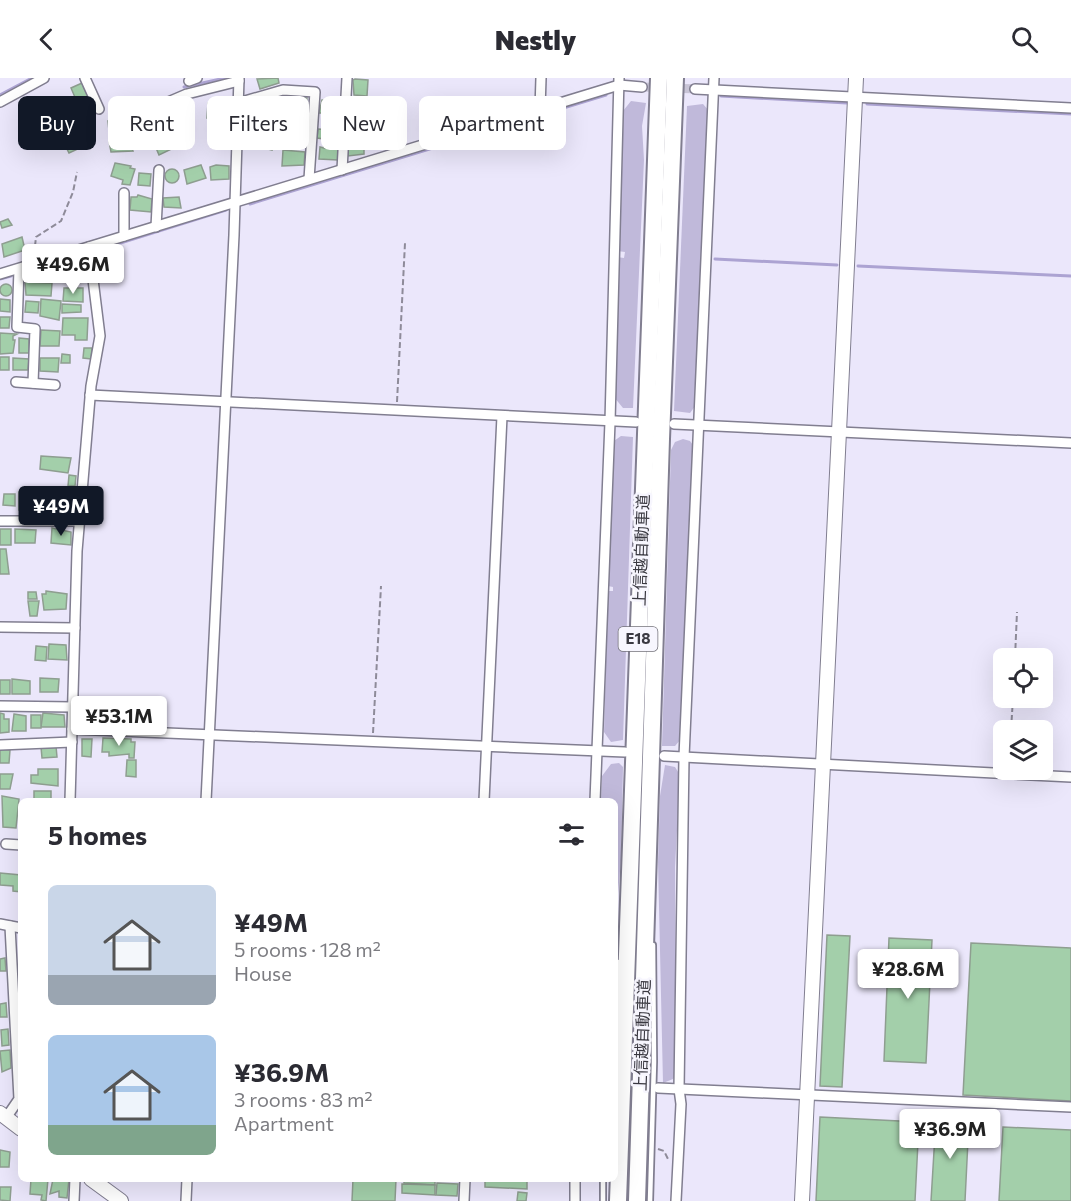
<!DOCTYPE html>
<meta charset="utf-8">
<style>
body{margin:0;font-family:Commissioner,"Noto Sans JP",sans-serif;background:#f2f2f3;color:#2b2b33;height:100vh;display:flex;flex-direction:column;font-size:22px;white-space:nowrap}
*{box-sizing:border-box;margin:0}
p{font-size:20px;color:#7c7c81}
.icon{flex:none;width:33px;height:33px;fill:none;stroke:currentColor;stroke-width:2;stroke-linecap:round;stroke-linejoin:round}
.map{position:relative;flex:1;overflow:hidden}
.panel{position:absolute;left:18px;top:720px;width:600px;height:384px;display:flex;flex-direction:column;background:#fff;border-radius:9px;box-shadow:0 6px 24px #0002}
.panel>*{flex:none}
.banner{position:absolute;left:18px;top:18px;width:600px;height:54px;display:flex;gap:12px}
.fabs{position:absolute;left:993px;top:570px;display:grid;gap:12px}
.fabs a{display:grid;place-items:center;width:60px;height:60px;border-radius:9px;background:#fff;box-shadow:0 6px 24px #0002;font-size:30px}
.price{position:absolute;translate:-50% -51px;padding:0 14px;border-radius:6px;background:#fff;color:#222;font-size:20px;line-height:39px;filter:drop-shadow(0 2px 3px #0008)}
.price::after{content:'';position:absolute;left:50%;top:36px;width:18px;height:14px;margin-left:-9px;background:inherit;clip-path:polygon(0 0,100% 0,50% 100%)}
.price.on{background:#111827;color:#fff}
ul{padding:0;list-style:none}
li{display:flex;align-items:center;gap:18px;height:150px;padding:0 30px}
li span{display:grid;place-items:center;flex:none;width:168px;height:120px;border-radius:9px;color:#555}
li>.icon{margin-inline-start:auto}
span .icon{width:72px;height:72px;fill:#fffc;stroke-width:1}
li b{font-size:26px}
h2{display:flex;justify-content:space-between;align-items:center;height:72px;padding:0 30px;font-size:26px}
.chip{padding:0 21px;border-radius:9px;background:#fff;box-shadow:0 6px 24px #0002;font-size:21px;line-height:54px}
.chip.on{background:#111827;color:#fff}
header{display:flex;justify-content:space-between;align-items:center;height:78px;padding:0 30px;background:#fff;font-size:27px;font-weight:800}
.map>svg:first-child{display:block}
.green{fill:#c0b9da}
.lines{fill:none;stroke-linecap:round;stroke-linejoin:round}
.stream{stroke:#aca3d2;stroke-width:3}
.building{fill:#a3cfaa;stroke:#8e9e90;stroke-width:1.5}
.street-tunnel{stroke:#c8c4d6;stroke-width:9;stroke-dasharray:9 4.5;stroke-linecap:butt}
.lane-casing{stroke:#817e90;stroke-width:8}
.street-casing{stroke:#817e90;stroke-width:12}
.secondary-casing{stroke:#817e90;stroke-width:16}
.highway-casing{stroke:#817e90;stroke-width:20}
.path{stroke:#8e8b99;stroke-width:2;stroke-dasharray:6 3;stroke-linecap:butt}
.lane{stroke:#fff;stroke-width:4.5}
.street{stroke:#fff;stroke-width:9}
.secondary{stroke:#fff;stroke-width:14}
.highway{stroke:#fff;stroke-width:16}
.labels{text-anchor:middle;stroke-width:5;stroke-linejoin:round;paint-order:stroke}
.shield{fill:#f7f6fe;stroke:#73727a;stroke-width:1.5}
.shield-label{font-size:15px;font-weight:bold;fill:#3a3941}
.street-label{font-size:16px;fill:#3a3941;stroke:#f7f6fe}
</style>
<header><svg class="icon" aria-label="back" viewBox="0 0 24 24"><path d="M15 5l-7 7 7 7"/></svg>Nestly<svg class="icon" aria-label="search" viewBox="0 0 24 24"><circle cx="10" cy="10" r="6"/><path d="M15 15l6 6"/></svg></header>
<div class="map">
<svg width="1071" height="1123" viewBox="0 0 1071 1123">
<rect width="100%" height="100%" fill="#ebe7fb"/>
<g class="green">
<path d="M 631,23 L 646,25 L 642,48 L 644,82 L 633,330 L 623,330 L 614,319 L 617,179 L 624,180 L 625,174 L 617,173 L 623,33 Z"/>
<path d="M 703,26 L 709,33 L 696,327 L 690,335 L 674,333 L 687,28 Z"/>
<path d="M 621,358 L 633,359 L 623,662 L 611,664 L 604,654 L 608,513 L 613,513 L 613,509 L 608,508 L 614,363 Z"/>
<path d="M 683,361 L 690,363 L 695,370 L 681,661 L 675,668 L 662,668 L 671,372 L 675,364 Z"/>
<path d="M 619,685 L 623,689 L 621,782 L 615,849 L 615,723 L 601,723 L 602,698 L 611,686 Z"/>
<path d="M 665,687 L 675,689 L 680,697 L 675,789 L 676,996 L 673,1001 L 663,1005 L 658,784 L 660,718 Z"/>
</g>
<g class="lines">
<g class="stream">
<path d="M 184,9 L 225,0"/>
<path d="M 0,17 L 32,0"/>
<path d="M 721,18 L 847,25"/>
<path d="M 867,26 L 1071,36"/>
<path d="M 250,126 L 606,17"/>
<path d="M 98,172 L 226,132"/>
<path d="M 715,181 L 837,187"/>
<path d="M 858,188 L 1071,198"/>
<path d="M 28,193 L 81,178"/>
<path d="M 0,201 L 11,198"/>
</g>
</g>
<g class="building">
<path d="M 278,0 L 279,5 L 260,11 L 257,1 Z"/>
<path d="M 355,1 L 368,2 L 367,18 L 354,17 L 353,2 Z"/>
<path d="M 82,5 L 93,27 L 84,31 L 80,31 L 71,10 Z"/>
<path d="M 280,19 L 280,33 L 250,39 L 248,31 Z"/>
<path d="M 288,19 L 307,20 L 305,41 L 296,40 L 297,31 L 287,30 Z"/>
<path d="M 220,22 L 232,23 L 231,37 L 222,38 L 222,41 L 207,40 L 208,25 Z"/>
<path d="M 322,22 L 341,23 L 340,44 L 323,40 L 324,35 L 319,35 Z"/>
<path d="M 352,24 L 366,26 L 366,32 L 351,33 Z"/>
<path d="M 149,36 L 151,52 L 131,55 L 128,41 Z"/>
<path d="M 351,37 L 367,39 L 365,66 L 359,66 L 359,57 L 350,57 Z"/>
<path d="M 124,41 L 126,51 L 109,53 L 108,43 Z"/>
<path d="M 287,45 L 305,47 L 304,59 L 287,57 Z"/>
<path d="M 318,51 L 332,52 L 331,62 L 317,60 Z"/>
<path d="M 255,52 L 279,53 L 279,69 L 272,68 L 272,72 L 255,68 Z"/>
<path d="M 176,54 L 182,66 L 159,77 L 154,65 Z"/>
<path d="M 70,57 L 74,58 L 80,70 L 69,75 L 62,61 Z"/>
<path d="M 128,60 L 133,73 L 111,74 L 109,63 Z"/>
<path d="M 324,65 L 339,66 L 338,82 L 319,81 L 320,69 L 324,70 Z"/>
<path d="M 348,65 L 364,70 L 364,76 L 348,78 Z"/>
<path d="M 283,72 L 305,74 L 304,87 L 282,88 Z"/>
<path d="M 115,85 L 131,88 L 130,90 L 135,91 L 130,107 L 122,106 L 123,102 L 111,98 Z"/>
<path d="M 201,87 L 206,100 L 187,106 L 184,92 Z"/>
<path d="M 216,87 L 229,88 L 229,101 L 211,102 L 210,89 Z"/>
<circle cx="172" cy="98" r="7"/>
<path d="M 139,95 L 151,96 L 150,108 L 138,107 Z"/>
<path d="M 138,117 L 152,121 L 151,134 L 130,132 L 131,119 L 137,119 Z"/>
<path d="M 179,119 L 181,130 L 164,129 L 163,120 Z"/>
<path d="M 8,141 L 12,147 L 2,150 L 0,144 Z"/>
<path d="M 22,159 L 25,172 L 4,179 L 2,166 Z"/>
<path d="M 74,184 L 77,192 L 74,195 L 60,199 L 53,197 L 52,191 Z"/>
<path d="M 25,204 L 52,205 L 51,218 L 26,217 Z"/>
<circle cx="6" cy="212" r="6"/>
<path d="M 64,210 L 83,210 L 83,224 L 63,223 Z"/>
<path d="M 0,221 L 10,222 L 10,234 L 0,233 Z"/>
<path d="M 41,221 L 61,223 L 59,242 L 40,238 Z"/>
<path d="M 26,223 L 39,224 L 38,235 L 25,234 Z"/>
<path d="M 62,226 L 81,227 L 81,234 L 62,235 Z"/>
<path d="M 0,239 L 10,239 L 9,250 L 0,250 Z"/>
<path d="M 63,240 L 88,240 L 87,262 L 75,262 L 75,257 L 62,257 Z"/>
<path d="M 41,252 L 60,253 L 59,268 L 40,268 Z"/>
<path d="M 0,255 L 17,256 L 13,258 L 13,262 L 15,262 L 13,275 L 0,276 Z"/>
<path d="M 19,260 L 29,261 L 29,275 L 19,275 Z"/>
<path d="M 84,270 L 92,270 L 91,281 L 83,280 Z"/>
<path d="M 62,276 L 70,277 L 70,285 L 61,285 Z"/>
<rect x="0" y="279" width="9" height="13"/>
<path d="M 13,280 L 29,281 L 28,292 L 13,292 Z"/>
<path d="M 40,280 L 59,280 L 58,294 L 40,293 Z"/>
<path d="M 41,378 L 71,380 L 68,395 L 40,391 Z"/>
<path d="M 69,397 L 76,398 L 75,408 L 68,408 Z"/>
<path d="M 19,414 L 36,416 L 36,433 L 19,432 Z"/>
<path d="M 49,415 L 71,416 L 70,429 L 49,428 Z"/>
<path d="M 4,416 L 15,416 L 15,428 L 3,427 Z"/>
<path d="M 52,450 L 71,454 L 71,467 L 51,465 Z"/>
<rect x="0" y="451" width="11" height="16"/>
<path d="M 15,451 L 36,452 L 35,465 L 15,465 Z"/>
<path d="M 0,471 L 6,471 L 9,496 L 0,496 Z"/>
<path d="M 46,513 L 67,516 L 66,531 L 44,532 L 42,516 L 46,516 Z"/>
<path d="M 28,514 L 36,514 L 37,521 L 28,521 Z"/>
<path d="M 28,523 L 39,523 L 37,538 L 30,538 Z"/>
<path d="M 49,566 L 66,567 L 67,582 L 48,581 Z"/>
<path d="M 36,568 L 47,569 L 46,583 L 35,582 Z"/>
<path d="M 40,600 L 59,601 L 58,614 L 40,614 Z"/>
<path d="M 12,601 L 30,603 L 30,616 L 12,616 Z"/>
<rect x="0" y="602" width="10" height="14"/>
<path d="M 0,635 L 4,636 L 4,641 L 9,641 L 9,654 L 0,655 Z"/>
<path d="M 43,635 L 64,637 L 65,649 L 41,649 Z"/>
<path d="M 14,636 L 26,638 L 26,653 L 12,653 Z"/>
<rect x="31" y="637" width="10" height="13"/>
<path d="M 103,660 L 131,661 L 131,664 L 135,664 L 134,680 L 129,680 L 129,676 L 109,678 L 109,674 L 102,674 Z"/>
<path d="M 82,661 L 92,661 L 91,679 L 82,678 Z"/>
<path d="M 56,668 L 57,679 L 42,680 L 41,669 Z"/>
<path d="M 0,671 L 10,672 L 9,685 L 0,685 Z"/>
<path d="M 127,682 L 136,682 L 136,699 L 126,698 Z"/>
<path d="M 38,691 L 58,691 L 58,708 L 31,705 L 31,697 L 38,697 Z"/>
<path d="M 0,696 L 13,696 L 10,711 L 0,711 Z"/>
<rect x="34" y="713" width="17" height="10"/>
<path d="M 2,718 L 19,721 L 16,750 L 3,749 Z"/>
<path d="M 0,795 L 21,797 L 21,814 L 13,813 L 13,808 L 0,807 Z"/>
<path d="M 827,857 L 850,858 L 842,1009 L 820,1008 Z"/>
<path d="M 889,860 L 932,862 L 926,985 L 884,983 Z"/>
<path d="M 971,865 L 1071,870 L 1071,1023 L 963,1017 Z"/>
<path d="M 5,880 L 6,893 L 0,893 L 0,881 Z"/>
<path d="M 6,925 L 7,939 L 0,939 L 0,926 Z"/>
<path d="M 8,951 L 9,967 L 2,968 L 1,952 Z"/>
<path d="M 10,972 L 11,990 L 2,994 L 0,973 Z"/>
<path d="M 820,1039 L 919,1044 L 915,1123 L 816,1123 Z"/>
<path d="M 936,1040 L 969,1042 L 965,1123 L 931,1123 Z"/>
<path d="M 1003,1049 L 1071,1052 L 1071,1123 L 999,1123 Z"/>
<path d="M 0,1072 L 10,1074 L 9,1089 L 0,1089 Z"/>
<path d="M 31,1101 L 48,1101 L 46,1123 L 41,1122 L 42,1117 L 30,1116 Z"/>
<path d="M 53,1101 L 69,1101 L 67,1120 L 59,1119 L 59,1113 L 50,1116 Z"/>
<path d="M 353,1101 L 396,1101 L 395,1123 L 352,1123 Z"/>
<path d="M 404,1101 L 435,1101 L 435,1107 L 404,1105 Z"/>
<path d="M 485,1101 L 527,1101 L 527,1111 L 485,1109 Z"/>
<path d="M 437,1105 L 458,1106 L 457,1118 L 436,1117 Z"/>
<path d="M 402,1106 L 435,1107 L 435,1117 L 402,1115 Z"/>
<path d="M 0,1109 L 11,1109 L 10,1123 L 0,1122 Z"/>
<path d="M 518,1114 L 527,1115 L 526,1123 L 517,1123 Z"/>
</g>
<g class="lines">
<path class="street-tunnel" d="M 642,9 L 695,11"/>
<g class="lane-casing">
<g id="lane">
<path d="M 615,926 L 619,884"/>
<path d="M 603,1101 L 603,1123"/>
<path d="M 650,1123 L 654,984 L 653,867"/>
</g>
</g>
<g class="street-casing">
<g id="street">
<path d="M 85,0 L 99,31"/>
<path d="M 189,3 L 197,0"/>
<path d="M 695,11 L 1071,30"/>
<path d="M 0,24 L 44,0"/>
<path d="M 238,25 L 283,12 L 315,14 L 309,101"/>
<path d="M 159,28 L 187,16 L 239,3"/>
<path d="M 540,31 L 541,0"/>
<path d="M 342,92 L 347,0"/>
<path d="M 156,149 L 159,92"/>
<path d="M 124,158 L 124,115"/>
<path d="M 19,191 L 17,249 L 35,251 L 33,305"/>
<path d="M 0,196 L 619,7 L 642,9"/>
<path d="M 16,304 L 55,307"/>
<path d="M 90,317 L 636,344"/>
<path d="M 674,346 L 1071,365"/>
<path d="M 0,443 L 79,443"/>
<path d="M 0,549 L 75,550"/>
<path d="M 0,628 L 72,629"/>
<path d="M 72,651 L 625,674"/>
<path d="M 0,667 L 72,664"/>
<path d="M 664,678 L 1071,699"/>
<path d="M 70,723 L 77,473 L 91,308 L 100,258 L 89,169"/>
<path d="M 206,723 L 234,157 L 239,0"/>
<path d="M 484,723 L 502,338"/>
<path d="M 595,723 L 610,344 L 619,0"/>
<path d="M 6,766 L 21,767"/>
<path d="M 0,846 L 21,850"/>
<path d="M 658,1010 L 1071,1029"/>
<path d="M 6,1040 L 19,1021 L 10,848"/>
<path d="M 575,1101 L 575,1123"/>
<path d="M 74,1123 L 75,1101"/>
<path d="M 186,1123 L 187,1101"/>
<path d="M 464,1123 L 465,1101"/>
<path d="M 676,1123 L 681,1026 L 679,1011 L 684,679 L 714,0"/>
</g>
</g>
<g class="secondary-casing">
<g id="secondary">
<path d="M 0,1035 L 21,1051"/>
<path d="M 91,1101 L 121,1123"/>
<path d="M 802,1123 L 856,0"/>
</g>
</g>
<g class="highway-casing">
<g id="highway">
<path d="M 618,1123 L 659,0"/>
<path d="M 637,1123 L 661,361 L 675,0"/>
</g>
</g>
<g class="path">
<path d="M 34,177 L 36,159 L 61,143 L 73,114 L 77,94"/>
<path d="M 397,324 L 405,165"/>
<path d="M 1015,580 L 1017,534"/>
<path d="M 1011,652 L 1013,620"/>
<path d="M 373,655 L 381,508"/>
<path d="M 658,1071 L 664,1073 L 668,1081"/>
</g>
<use href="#lane" class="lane"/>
<use href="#street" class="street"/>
<use href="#secondary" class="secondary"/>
<use href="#highway" class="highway"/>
</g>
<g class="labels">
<rect class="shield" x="618.5" y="549" width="39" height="24" rx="4.5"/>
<g class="shield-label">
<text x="638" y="566">E18</text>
</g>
<g class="street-label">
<text transform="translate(641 472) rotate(-88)" y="6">上信越自動車道</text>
<text transform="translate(642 957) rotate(-88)" y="6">上信越自動車道</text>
</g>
</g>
</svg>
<div class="fabs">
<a><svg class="icon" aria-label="locate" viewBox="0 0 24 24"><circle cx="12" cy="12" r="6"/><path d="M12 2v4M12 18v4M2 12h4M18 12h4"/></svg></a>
<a><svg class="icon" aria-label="layers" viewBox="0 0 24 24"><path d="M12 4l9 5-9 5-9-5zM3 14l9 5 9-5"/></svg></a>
</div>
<b class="price" style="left:73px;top:217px">¥49.6M</b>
<b class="price on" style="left:61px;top:459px">¥49M</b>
<b class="price" style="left:119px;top:669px">¥53.1M</b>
<b class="price" style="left:908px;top:922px">¥28.6M</b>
<b class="price" style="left:950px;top:1082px">¥36.9M</b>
<div class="banner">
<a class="chip on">Buy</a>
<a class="chip">Rent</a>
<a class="chip">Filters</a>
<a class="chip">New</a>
<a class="chip">Apartment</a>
</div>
<section class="panel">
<h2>5 homes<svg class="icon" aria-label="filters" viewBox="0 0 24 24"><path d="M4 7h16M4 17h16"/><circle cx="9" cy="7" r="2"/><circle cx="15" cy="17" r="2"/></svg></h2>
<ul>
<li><span style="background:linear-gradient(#c9d6e8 75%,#9aa5b1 0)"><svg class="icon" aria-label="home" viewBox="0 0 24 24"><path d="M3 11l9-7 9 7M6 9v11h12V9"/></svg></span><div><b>¥49M</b><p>5 rooms · 128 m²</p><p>House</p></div></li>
<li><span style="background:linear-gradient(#a9c7e8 75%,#7fa58c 0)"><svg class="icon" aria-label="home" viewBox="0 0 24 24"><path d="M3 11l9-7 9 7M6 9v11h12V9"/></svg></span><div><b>¥36.9M</b><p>3 rooms · 83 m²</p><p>Apartment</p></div></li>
</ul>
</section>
</div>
